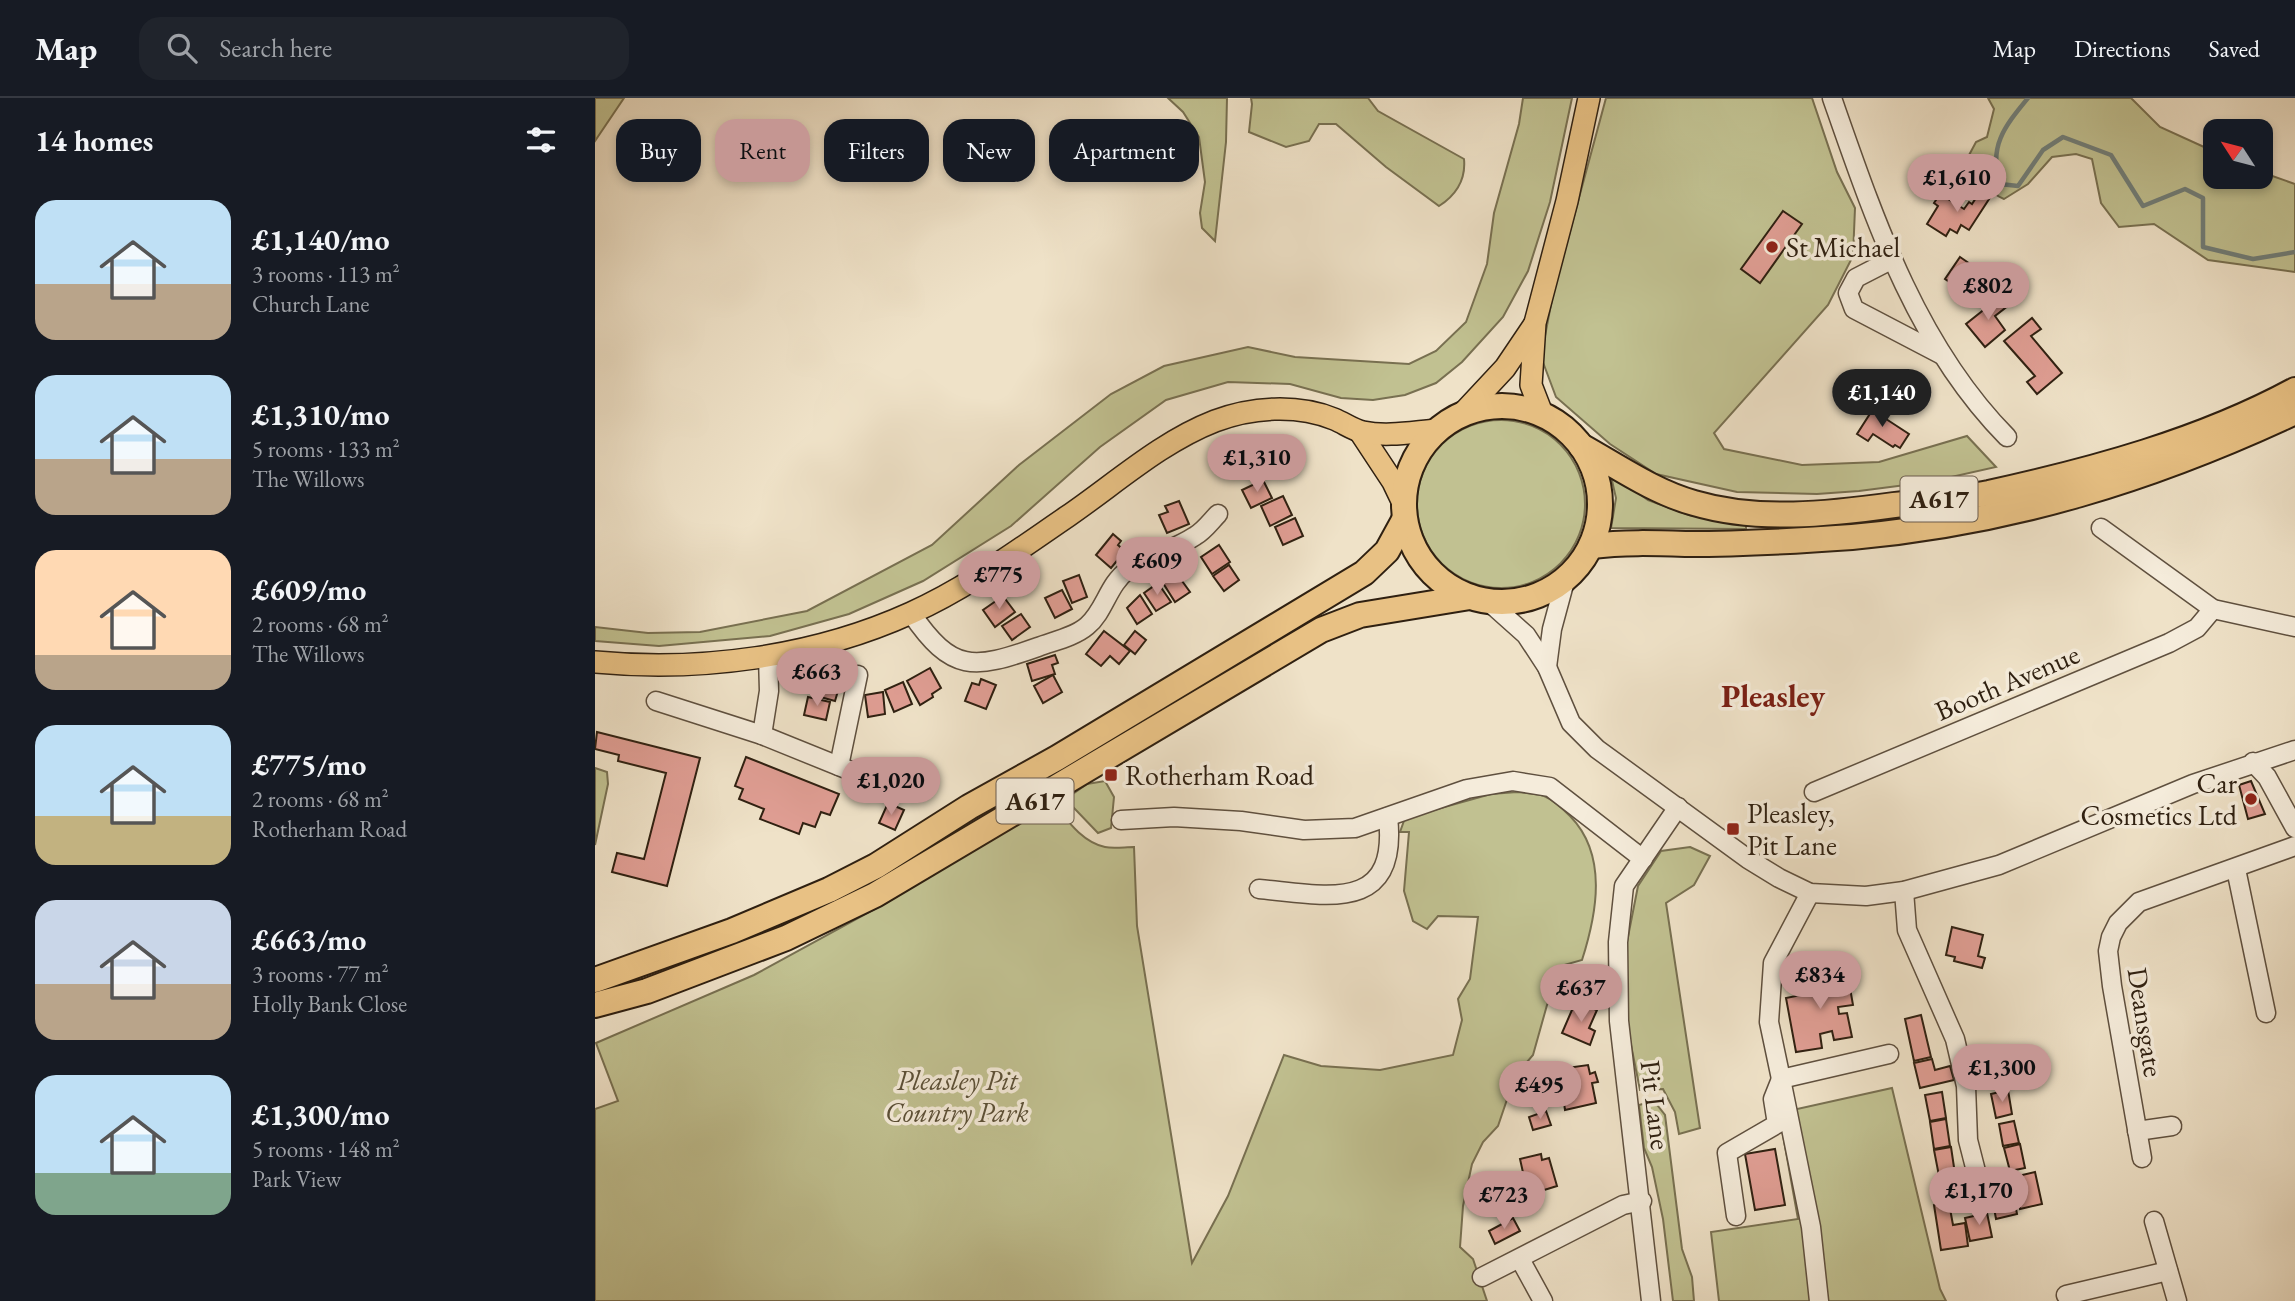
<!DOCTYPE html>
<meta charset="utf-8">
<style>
body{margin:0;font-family:"EB Garamond",serif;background:#20242c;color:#f1f3f6;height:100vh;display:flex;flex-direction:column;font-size:26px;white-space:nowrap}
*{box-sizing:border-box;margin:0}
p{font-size:23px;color:#9ea1a6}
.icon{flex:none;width:38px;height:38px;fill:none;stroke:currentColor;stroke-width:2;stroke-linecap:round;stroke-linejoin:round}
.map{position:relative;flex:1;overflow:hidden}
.sheet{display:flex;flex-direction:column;background:#171b24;width:595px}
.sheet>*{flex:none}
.hud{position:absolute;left:21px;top:21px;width:665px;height:63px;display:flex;gap:14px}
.needle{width:46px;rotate:306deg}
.fabs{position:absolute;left:1608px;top:21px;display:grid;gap:14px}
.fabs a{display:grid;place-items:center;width:70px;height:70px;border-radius:14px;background:#171b24;box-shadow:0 4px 10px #0003;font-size:35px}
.price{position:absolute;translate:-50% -60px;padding:0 16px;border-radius:24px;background:#c59692;color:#111;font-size:23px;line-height:46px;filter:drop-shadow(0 2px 4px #0008)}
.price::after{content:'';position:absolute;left:50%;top:42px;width:21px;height:16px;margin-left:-10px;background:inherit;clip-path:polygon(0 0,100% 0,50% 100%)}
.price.selected{background:#222;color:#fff}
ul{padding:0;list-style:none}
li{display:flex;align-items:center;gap:21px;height:175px;padding:0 35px}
li span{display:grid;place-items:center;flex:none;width:196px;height:140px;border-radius:21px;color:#555}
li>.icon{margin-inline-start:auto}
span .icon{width:84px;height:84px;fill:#fffc;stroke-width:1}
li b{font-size:30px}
h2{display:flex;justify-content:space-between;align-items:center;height:84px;padding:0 35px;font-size:30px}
.pill{padding:0 24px;border-radius:21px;background:#171b24;box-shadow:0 4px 10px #0003;font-size:24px;line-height:63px}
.pill.selected{background:#c59692;color:#111}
header{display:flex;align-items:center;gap:42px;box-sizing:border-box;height:98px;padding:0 35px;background:#171b24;border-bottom:2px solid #363941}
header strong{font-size:33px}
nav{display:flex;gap:38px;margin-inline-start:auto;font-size:24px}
.search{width:490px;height:63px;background:#20242c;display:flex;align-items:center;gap:18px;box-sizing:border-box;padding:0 24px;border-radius:21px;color:#9ea1a6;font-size:26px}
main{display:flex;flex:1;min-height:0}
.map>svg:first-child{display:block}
.green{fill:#c1c191;stroke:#787051;stroke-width:2}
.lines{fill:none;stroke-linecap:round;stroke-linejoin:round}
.stream{stroke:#717e79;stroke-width:4.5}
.building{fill:#e09e94;stroke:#2f2011;stroke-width:2}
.minor-casing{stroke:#5f503f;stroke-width:21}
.major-casing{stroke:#2f2011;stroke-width:24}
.highway-casing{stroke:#2f2011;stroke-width:28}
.minor{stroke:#f5ecdb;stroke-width:18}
.major{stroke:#e8c184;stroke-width:21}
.highway{stroke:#e8c184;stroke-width:24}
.poi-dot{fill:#8f2418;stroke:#f5ecdb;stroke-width:2.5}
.labels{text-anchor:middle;stroke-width:7;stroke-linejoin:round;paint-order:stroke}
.shield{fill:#f5ecdb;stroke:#6a5d4e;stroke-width:2}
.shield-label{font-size:26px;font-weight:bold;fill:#2f2011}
.poi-label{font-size:28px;fill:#2f2011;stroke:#f5ecdb;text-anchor:start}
.street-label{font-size:28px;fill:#2f2011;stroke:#f5ecdb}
.park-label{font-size:28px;font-style:italic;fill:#5b5037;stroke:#f5ecdb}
.quarter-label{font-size:32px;font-weight:bold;fill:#7a1f14;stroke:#f5ecdb}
</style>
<header>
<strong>Map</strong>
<div class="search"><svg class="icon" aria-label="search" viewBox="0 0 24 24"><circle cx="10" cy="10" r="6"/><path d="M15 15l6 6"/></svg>Search here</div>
<nav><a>Map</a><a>Directions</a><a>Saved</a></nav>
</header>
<main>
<section class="sheet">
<h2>14 homes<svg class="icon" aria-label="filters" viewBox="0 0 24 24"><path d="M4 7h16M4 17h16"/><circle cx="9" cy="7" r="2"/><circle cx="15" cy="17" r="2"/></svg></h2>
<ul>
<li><span style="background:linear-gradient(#bfe0f5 60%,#b9a48a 0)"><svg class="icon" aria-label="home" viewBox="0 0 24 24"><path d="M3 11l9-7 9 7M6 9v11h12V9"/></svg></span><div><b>£1,140/mo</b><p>3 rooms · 113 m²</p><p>Church Lane</p></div></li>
<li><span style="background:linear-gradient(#bfe0f5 60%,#b9a48a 0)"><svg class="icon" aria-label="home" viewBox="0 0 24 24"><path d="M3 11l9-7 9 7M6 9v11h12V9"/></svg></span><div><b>£1,310/mo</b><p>5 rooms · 133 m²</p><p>The Willows</p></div></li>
<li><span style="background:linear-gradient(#ffd9b3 75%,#b9a48a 0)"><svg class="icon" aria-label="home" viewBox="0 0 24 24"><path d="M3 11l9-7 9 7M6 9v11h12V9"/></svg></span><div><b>£609/mo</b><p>2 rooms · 68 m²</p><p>The Willows</p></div></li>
<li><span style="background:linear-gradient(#bfe0f5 65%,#c2b280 0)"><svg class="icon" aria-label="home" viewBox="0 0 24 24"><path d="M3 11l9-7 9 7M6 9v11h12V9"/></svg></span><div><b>£775/mo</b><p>2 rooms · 68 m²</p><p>Rotherham Road</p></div></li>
<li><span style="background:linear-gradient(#c9d6e8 60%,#b9a48a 0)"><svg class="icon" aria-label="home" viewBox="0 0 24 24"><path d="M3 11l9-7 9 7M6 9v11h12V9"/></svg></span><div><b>£663/mo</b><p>3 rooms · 77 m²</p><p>Holly Bank Close</p></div></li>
<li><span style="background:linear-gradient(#bfe0f5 70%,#7fa58c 0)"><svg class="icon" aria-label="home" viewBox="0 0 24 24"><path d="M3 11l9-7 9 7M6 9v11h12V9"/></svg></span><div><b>£1,300/mo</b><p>5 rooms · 148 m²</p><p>Park View</p></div></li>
</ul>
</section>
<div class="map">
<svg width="1700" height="1203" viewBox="0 0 1700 1203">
<rect width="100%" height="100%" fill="#efe2c8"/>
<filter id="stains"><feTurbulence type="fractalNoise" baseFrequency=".00286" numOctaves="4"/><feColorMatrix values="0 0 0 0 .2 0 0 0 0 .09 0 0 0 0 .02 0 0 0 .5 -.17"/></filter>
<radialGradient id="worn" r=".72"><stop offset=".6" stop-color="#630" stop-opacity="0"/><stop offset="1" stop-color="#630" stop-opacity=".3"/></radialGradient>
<g class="green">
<path d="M 0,0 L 29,0 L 0,43 Z"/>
<path d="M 573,0 L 632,0 L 631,44 L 620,143 L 607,130 L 605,115 L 610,84 L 604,39 L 588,14 Z"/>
<path d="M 656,0 L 773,0 L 783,13 L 869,61 C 871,82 861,97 844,108 L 791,69 L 741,26 L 724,26 L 714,43 L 691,49 L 654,34 L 657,6 Z"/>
<path d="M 928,0 L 977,0 L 955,104 L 933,173 L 908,219 L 867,264 L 841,285 L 810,297 L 778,302 L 746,300 L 695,286 L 633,284 L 571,302 L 505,349 L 416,428 L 328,483 L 254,516 L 175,538 L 64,548 L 0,543 L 0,529 L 53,535 L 105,534 L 212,513 L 337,447 L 424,367 L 516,296 L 569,268 L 653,249 L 700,259 L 814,266 L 841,253 L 871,224 L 892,166 L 899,115 L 924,26 Z"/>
<path d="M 1011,0 L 1217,0 L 1242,74 L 1260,110 L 1258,158 L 1233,207 L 1119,335 L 1129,351 L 1207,367 L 1284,364 L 1372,338 L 1401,369 L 1334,384 L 1264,393 L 1222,396 L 1142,394 L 1061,376 L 1015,346 L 961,299 L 946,259 L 958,196 Z"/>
<path d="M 1393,0 L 1536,0 L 1565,29 L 1620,54 L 1620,79 L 1666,79 L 1666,74 L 1700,86 L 1700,174 L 1613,162 L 1559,126 L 1524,129 L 1506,105 L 1497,61 L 1481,56 L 1457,59 L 1433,86 L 1409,101 C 1391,94 1382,74 1373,59 L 1381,44 L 1392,39 L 1399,11 Z"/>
<circle cx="906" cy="406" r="84"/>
<path d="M 1015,374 L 1053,402 L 1094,417 L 1151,427 L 1151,431 L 1016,430 L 1021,400 Z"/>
<path d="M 0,670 L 12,674 L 13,686 L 0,747 Z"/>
<path d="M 510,683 L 519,699 L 516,730 L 503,735 L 478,709 L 475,698 L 492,686 Z"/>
<path d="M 922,694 C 930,695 941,695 949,698 C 959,702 968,711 975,718 C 1013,757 1002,815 987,862 L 969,867 L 952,907 L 938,957 L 920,978 L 903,1028 L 888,1044 L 877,1066 L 868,1108 L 865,1149 L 878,1161 L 892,1203 L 0,1203 L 0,1011 L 23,1003 L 1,945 L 159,877 L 291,805 L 458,705 C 472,722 487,744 510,749 C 518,751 530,749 539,749 L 542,828 L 597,1165 L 633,1098 L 689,957 L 726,968 L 785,972 L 858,957 L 867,922 L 863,901 L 875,881 L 883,819 L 843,818 L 832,831 L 818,823 L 809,793 L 814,734 L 805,734 L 810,720 L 896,696 Z"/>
<path d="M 1095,749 L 1115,758 L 1099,787 L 1071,805 L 1105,1030 L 1084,1036 L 1080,1014 L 1068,991 L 1045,992 L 1032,927 L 1031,849 L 1043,788 L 1066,753 Z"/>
<path d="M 1297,990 L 1345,1191 L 1351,1203 L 1124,1203 L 1116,1134 L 1203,1121 L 1184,1015 Z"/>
<path d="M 1059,1003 L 1070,1017 L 1087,1151 L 1097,1179 L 1099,1203 L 1078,1203 L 1068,1121 L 1057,1069 L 1049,1050 L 1044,1007 Z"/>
</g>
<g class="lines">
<path class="stream" d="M 1433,0 C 1410,28 1393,48 1405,86 L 1423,88 L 1448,52 L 1468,39 L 1516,57 L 1548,108 L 1590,91 L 1608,100 L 1608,149 L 1658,161 L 1700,154"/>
</g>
<g class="building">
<path d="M 1386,92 L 1396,98 L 1374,132 L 1366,127 L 1362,135 L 1355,131 L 1351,138 L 1332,126 L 1343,108 L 1339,105 L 1345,96 L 1369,111 L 1374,104 L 1377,106 Z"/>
<path d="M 1188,113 L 1207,126 L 1165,185 L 1146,171 Z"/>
<path d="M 1365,159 L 1394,179 L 1379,201 L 1350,181 Z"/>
<path d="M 1406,198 L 1414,207 L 1400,218 L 1410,232 L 1390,249 L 1371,226 Z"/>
<path d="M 1437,220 L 1446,231 L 1436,238 L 1467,275 L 1442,296 L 1432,284 L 1440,278 L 1409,243 Z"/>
<path d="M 1280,308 L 1290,315 L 1288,319 L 1314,336 L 1305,350 L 1300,347 L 1298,349 L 1278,336 L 1273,343 L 1262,336 Z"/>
<path d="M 668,382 L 677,400 L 656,410 L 647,392 Z"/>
<path d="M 688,398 L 697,417 L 675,428 L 666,408 Z"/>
<path d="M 584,403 L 594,426 L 572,435 L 564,417 L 573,414 L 570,408 Z"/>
<path d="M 700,420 L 708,438 L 688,447 L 680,429 Z"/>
<path d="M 518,436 L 526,443 L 523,447 L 530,453 L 516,470 L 501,457 Z"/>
<path d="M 624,447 L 635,464 L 617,476 L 606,459 Z"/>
<path d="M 634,467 L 644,482 L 629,493 L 618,478 Z"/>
<path d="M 582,476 L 595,494 L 580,504 L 568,485 Z"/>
<path d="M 484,477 L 492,499 L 477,505 L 468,483 Z"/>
<path d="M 563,485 L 576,504 L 561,513 L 549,495 Z"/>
<path d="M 467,492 L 477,511 L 460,520 L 450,500 Z"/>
<path d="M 545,497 L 557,516 L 542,526 L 532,510 Z"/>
<path d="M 408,498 L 420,514 L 400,529 L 388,512 Z"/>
<path d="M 426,516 L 435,529 L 417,542 L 407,528 Z"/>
<path d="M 509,533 L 535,553 L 524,566 L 515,558 L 506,568 L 491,556 Z"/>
<path d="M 540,533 L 551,542 L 540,556 L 529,547 Z"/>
<path d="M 460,557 L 463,565 L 457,567 L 460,576 L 437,583 L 432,566 Z"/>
<path d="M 335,570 L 346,590 L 337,596 L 338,599 L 325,607 L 312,583 Z"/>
<path d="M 234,576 L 247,579 L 240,603 L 218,597 L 224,577 L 233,580 Z"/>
<path d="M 458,577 L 467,594 L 448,605 L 439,588 Z"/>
<path d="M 386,581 L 401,587 L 391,611 L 370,603 L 377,585 L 384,587 Z"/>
<path d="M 308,584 L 317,606 L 299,614 L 290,592 Z"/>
<path d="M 288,594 L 290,616 L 273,619 L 270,597 Z"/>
<path d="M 213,599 L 235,604 L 231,622 L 209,617 Z"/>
<path d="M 2,634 L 105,660 L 72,788 L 17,774 L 22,755 L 49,761 L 71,675 L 23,663 L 24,657 L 0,651 Z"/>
<path d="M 151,659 L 244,696 L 235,717 L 226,714 L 220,729 L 208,725 L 204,736 L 165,721 L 169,711 L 144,701 L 148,691 L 140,688 Z"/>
<path d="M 1656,683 L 1670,716 L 1653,721 L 1644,687 Z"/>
<path d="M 293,705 L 309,712 L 300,732 L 284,725 Z"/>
<path d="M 1357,829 L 1388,837 L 1383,858 L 1390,860 L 1387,870 L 1359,863 L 1360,859 L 1351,857 Z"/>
<path d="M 1237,874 L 1238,880 L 1244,878 L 1245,885 L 1254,884 L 1258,907 L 1243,909 L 1244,916 L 1252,915 L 1257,939 L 1239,942 L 1237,933 L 1225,936 L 1227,950 L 1201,954 L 1191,900 L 1211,896 L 1208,879 Z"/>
<path d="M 983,877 L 998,889 L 988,902 L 973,890 Z"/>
<path d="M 980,905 L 1002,912 L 994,930 L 1000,933 L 995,947 L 967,935 Z"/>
<path d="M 1326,917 L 1336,959 L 1319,963 L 1310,921 Z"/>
<path d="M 1337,961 L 1340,972 L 1355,968 L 1359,982 L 1325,990 L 1319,965 Z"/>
<path d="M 993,967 L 995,976 L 1000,974 L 1003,984 L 997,985 L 1001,1005 L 970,1012 L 964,971 Z"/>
<path d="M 1424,975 L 1427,989 L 1415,991 L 1412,977 Z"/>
<path d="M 1413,992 L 1417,1016 L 1401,1020 L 1396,996 Z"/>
<path d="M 1347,994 L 1351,1020 L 1335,1023 L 1330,997 Z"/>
<path d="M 951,1013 L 956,1027 L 938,1032 L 934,1019 Z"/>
<path d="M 1351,1021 L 1355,1048 L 1339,1051 L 1335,1024 Z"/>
<path d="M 1419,1023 L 1424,1045 L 1408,1048 L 1404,1026 Z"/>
<path d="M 1425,1046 L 1430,1070 L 1415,1073 L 1409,1050 Z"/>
<path d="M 1356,1049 L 1360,1076 L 1344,1078 L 1339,1052 Z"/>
<path d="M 1180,1051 L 1190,1107 L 1160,1112 L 1150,1056 Z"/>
<path d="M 946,1056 L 947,1062 L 954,1060 L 962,1088 L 933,1097 L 925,1061 Z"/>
<path d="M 1440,1074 L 1447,1106 L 1425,1111 L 1421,1094 L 1427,1092 L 1423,1078 Z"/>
<path d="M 1362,1078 L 1365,1101 L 1349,1103 L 1345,1080 Z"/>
<path d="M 1419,1100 L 1422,1116 L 1401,1121 L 1398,1104 Z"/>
<path d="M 1354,1105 L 1358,1127 L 1370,1125 L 1373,1148 L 1346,1152 L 1339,1107 Z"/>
<path d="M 1392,1115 L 1397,1139 L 1375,1143 L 1370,1120 Z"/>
<path d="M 918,1120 L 925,1133 L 900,1146 L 894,1133 Z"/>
</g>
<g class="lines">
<g class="minor-casing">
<g id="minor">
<path d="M 1237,0 C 1279,120 1321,247 1412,339"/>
<path d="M 1296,162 L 1261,180 L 1253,195 L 1259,211 L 1347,257"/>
<path d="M 1506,430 L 1618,511 L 1700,529"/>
<path d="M 894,504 L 931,537 L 952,569 L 976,625 L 1002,651 L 1153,761 L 1184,780 L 1215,795 L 1271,798 L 1309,793 L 1404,767 L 1598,686 L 1700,652"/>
<path d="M 316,515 C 357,575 378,572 443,549 C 459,543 479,539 492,528 C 510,513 513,486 533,472 C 553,458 579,452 600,438 C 609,433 616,423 623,416"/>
<path d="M 952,569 L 957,531 L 971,479"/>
<path d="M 61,603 L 167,637 L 293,688"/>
<path d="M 167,637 L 174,593 L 173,558"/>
<path d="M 1658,664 L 1672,679 L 1700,730"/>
<path d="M 244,668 L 263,577"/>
<path d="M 1219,694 L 1574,545 L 1602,530 L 1618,511"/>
<path d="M 526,722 L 579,719 L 646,723 L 709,732 L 760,730 L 872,691 L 918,683 L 955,689 L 1048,761"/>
<path d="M 1641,771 L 1671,915"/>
<path d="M 664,791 C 730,797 804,817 793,719"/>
<path d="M 1309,793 L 1312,832 L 1360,941 L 1371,988 L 1373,1042 L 1385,1089"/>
<path d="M 1215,795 L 1178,865 L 1174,924 L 1186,981 L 1294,956"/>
<path d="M 1186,981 L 1216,1129 L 1224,1203"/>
<path d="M 1542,1033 L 1577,1028"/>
<path d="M 1547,1060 L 1517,888 L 1513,853 L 1516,839 L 1523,825 L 1544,804 L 1700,748"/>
<path d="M 1141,1118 L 1132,1055 L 1182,1026 L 1178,1001 L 1186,981"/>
<path d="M 1559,1123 L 1582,1203"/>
<path d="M 925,1161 L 948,1203"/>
<path d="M 887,1179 L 1028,1107 L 1047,1103"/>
<path d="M 1471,1197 L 1573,1173"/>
<path d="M 1056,1203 L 1024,923 L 1023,844 L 1029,788 L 1083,709"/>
</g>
</g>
<g class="major-casing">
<g id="major">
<path d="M 868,315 L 910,270 L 939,227"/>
<path d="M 948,318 L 936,287 L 940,225 L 972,103 L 994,0"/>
<path d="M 765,334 L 798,384 L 809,407"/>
<path d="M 0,564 C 106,574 219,559 316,515 C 372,490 423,452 473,418 C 521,385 566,344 620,323 C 657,309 702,306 739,321 C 749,325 758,332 768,334 C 792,339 817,334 842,332"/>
</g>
</g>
<g class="highway-casing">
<g id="highway">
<circle cx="907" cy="406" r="98"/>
<path d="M 986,348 C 1022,368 1059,394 1099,405 C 1163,424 1234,416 1299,407 C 1330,403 1363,401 1394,395 C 1498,372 1606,343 1700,292"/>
<path d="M 996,448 C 1029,444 1059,445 1092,446 C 1147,446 1202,443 1257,439 C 1415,425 1557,381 1700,314"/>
<path d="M 0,882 L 137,833 L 234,792 L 281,768 L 374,709 L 462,660 L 769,475 L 792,453 L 809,422"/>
<path d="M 0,907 L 52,893 L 191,840 L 280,797 L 726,532 L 765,517 L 875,499"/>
</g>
</g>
<use href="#minor" class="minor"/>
<use href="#major" class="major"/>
<use href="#highway" class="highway"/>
</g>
<g class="poi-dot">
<circle cx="1177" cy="149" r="7"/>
<rect x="509" y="670" width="14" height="14" rx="3.5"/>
<circle cx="1656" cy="701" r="7"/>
<rect x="1131" y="724" width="14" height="14" rx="3.5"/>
</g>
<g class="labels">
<g class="shield">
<rect x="1305.5" y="378.5" width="77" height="45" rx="5"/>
<rect x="401.5" y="680.5" width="77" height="45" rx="5"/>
</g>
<g class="shield-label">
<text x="1344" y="410">A617</text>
<text x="440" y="712">A617</text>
</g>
<g class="poi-label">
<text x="1191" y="159">St Michael</text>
<text x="530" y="687">Rotherham Road</text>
<text x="1642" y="695" text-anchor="end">Car<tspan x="1642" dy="32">Cosmetics Ltd</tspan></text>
<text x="1152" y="725">Pleasley,<tspan x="1152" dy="32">Pit Lane</tspan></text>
</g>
<g class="street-label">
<text transform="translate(1412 584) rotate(-23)" y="10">Booth Avenue</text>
<text transform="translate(1551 924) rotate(81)" y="10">Deansgate</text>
<text transform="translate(1061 1007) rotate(83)" y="10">Pit Lane</text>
</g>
<g class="park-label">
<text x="362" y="992">Pleasley Pit<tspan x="362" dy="32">Country Park</tspan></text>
</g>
<g class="quarter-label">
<text x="1178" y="609">Pleasley</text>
</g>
</g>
<rect width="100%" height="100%" filter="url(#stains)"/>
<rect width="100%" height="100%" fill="url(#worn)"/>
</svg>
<div class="fabs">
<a><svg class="needle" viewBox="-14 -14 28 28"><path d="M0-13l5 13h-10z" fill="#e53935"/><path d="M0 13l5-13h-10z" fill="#9ea1a6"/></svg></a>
</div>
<b class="price" style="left:1362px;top:116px">£1,610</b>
<b class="price" style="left:1393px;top:224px">£802</b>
<b class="price selected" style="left:1287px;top:331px">£1,140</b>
<b class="price" style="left:662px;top:396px">£1,310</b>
<b class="price" style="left:562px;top:499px">£609</b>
<b class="price" style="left:404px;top:513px">£775</b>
<b class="price" style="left:222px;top:610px">£663</b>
<b class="price" style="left:296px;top:719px">£1,020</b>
<b class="price" style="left:1225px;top:913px">£834</b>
<b class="price" style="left:986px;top:926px">£637</b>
<b class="price" style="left:1407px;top:1006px">£1,300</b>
<b class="price" style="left:945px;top:1023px">£495</b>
<b class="price" style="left:1384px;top:1129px">£1,170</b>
<b class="price" style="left:909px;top:1133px">£723</b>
<div class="hud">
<a class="pill">Buy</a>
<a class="pill selected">Rent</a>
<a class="pill">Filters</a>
<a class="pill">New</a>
<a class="pill">Apartment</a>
</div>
</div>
</main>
